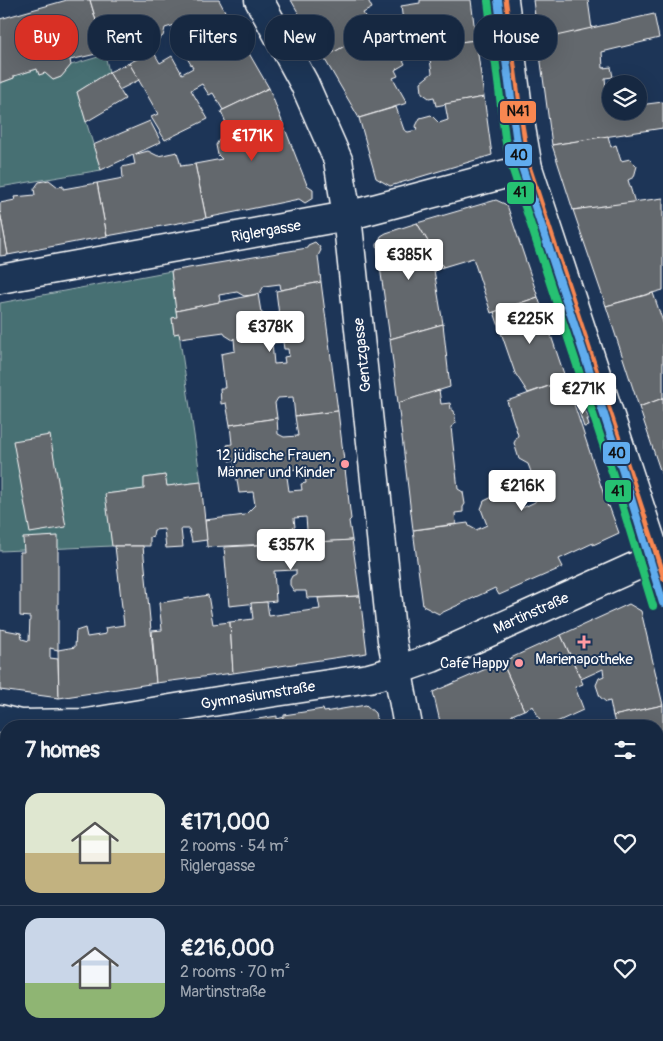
<!DOCTYPE html>
<meta charset="utf-8">
<style>
body{margin:0;font-family:Pangolin,sans-serif;background:#23344c;color:#f1f3f6;height:100vh;display:flex;flex-direction:column;font-size:19px;white-space:nowrap}
*{box-sizing:border-box;margin:0}
p{font-size:16px;color:#9ea6b1}
.icon{flex:none;width:28px;height:28px;fill:none;stroke:currentColor;stroke-width:2;stroke-linecap:round;stroke-linejoin:round}
.map{position:relative;flex:1;overflow:hidden}
.sheet{position:absolute;left:0px;top:720px;width:664px;height:321px;display:flex;flex-direction:column;background:#162841;border-radius:20px 20px 0 0;box-shadow:0 5px 20px #0002,0 0 0 1px #35445a}
.sheet>*{flex:none}
.banner{position:absolute;left:15px;top:15px;width:634px;height:45px;display:flex;gap:10px}
.buttons{position:absolute;left:602px;top:75px;display:grid;gap:10px}
.buttons a{display:grid;place-items:center;width:45px;height:45px;border-radius:50%;background:#162841;box-shadow:0 5px 20px #0002,0 0 0 1px #35445a;font-size:25px}
.price{position:absolute;translate:-50% -42px;padding:0 11px;border-radius:5px;background:#fff;color:#222;font-size:16px;line-height:32px;filter:drop-shadow(0 1px 2px #0008)}
.price::after{content:'';position:absolute;left:50%;top:30px;width:15px;height:11px;margin-left:-8px;background:inherit;clip-path:polygon(0 0,100% 0,50% 100%)}
.price.selected{background:#d93025;color:#fff}
ul{padding:0;list-style:none}
li{display:flex;align-items:center;gap:15px;height:125px;padding:0 25px}
li+li{border-top:1px solid #35445a}
li span{display:grid;place-items:center;flex:none;width:140px;height:100px;border-radius:15px;color:#555}
li>.icon{margin-inline-start:auto}
span .icon{width:60px;height:60px;fill:#fffc;stroke-width:1}
li b{font-size:21px}
h2{display:flex;justify-content:space-between;align-items:center;height:60px;padding:0 25px;font-size:21px}
.tag{padding:0 18px;border-radius:20px;background:#162841;box-shadow:0 5px 20px #0002,0 0 0 1px #35445a;font-size:18px;line-height:45px}
.tag.selected{background:#d93025;color:#fff}
.map>svg:first-child{display:block}
.green{fill:#476f73;stroke:#a3b7b9}
.building{fill:#63676d;stroke:#fff;fill-rule:evenodd}
.lines{fill:none;stroke-linecap:round;stroke-linejoin:round}
.minor-casing{stroke:#fff;stroke-width:31}
.major-casing{stroke:#fff;stroke-width:31}
.minor{stroke:#1d3557;stroke-width:28}
.major{stroke:#1d3557;stroke-width:28}
.bus-1-casing{stroke:#1d3557;stroke-width:11}
.bus-1{stroke:#f88751;stroke-width:8}
.tram-1-casing{stroke:#1d3557;stroke-width:11}
.tram-2-casing{stroke:#1d3557;stroke-width:11}
.tram-1{stroke:#60acee;stroke-width:8}
.tram-2{stroke:#26c172;stroke-width:8}
.poi-dot{fill:#ff9aa2;stroke:#1d3557;stroke-width:2}
.labels{text-anchor:middle;stroke-width:4;stroke-linejoin:round;paint-order:stroke}
.street-label{font-size:15px;fill:#fff;stroke:#1d3557}
.poi-label{font-size:15px;fill:#fff;stroke:#1d3557;text-anchor:end}
.line-badge{stroke:#1d3557;stroke-width:2}
.pale-badge-label{font-size:14px;text-anchor:middle;font-weight:bold;fill:#111}
</style>
<div class="map">
<svg width="663" height="1041" viewBox="0 0 663 1041">
<rect width="100%" height="100%" fill="#1d3557"/>
<filter id="ink" filterUnits="userSpaceOnUse"><feTurbulence type="fractalNoise" baseFrequency=".02" numOctaves="2"/><feDisplacementMap in="SourceGraphic" scale="10" xChannelSelector="R" yChannelSelector="G"/><feConvolveMatrix kernelMatrix="1 2 1 2 8 2 1 2 1" color-interpolation-filters="sRGB"/></filter>
<g filter="url(#ink)">
<g class="green">
<path d="M 105,55 L 109,72 L 77,92 L 101,170 L 0,187 L 0,83 L 14,78 L 14,76 L 37,69 L 39,75 L 45,73 L 53,80 L 61,77 L 71,65 Z"/>
<path d="M 171,271 L 177,317 L 172,318 L 174,334 L 179,333 L 201,482 L 167,486 L 165,475 L 144,478 L 144,489 L 106,494 L 112,546 L 0,551 L 0,303 Z"/>
</g>
<g class="building">
<path d="M 67,0 L 90,0 L 105,52 L 70,60 L 71,65 L 61,77 L 53,80 L 45,73 L 39,75 L 37,69 L 14,76 L 14,78 L 0,83 L 0,19 Z"/>
<path d="M 90,0 L 219,0 L 228,17 L 180,40 L 175,25 L 165,28 L 163,36 L 156,41 L 145,43 L 136,37 L 104,47 Z"/>
<path d="M 291,0 L 368,0 L 372,8 L 363,13 L 366,18 L 360,21 L 367,33 L 324,58 Z"/>
<path d="M 420,0 L 471,0 L 476,40 L 428,46 L 424,20 L 403,22 L 401,6 L 420,3 Z"/>
<path d="M 533,0 L 588,0 L 592,29 L 538,40 Z"/>
<path d="M 654,14 L 659,38 L 602,52 L 603,68 L 611,67 L 613,77 L 605,78 L 608,110 L 611,109 L 611,111 L 639,111 L 639,105 L 663,102 L 663,128 L 552,145 L 538,40 Z"/>
<path d="M 228,17 L 269,88 L 223,110 L 213,93 L 209,95 L 202,84 L 191,90 L 208,119 L 165,140 L 151,117 L 158,114 L 129,63 L 153,51 L 160,63 L 172,56 L 182,74 L 193,68 L 187,58 L 191,56 L 182,39 Z"/>
<path d="M 367,33 L 379,55 L 396,46 L 405,64 L 395,70 L 398,76 L 393,78 L 407,103 L 359,118 L 324,58 Z"/>
<path d="M 476,40 L 484,97 L 436,106 L 434,97 L 429,98 L 422,93 L 421,82 L 432,73 L 428,46 Z"/>
<path d="M 129,63 L 139,80 L 119,90 L 109,72 Z"/>
<path d="M 109,72 L 125,99 L 86,122 L 77,92 Z"/>
<path d="M 269,88 L 307,185 L 313,189 L 313,198 L 305,203 L 299,199 L 206,218 L 195,164 L 222,159 L 218,155 L 216,145 L 219,140 L 231,135 L 221,111 Z"/>
<path d="M 484,97 L 492,155 L 390,186 L 376,178 L 359,118 L 396,107 L 404,130 L 408,132 L 417,130 L 416,126 L 420,118 L 431,115 L 439,123 L 448,120 L 445,104 Z"/>
<path d="M 150,121 L 161,142 L 101,170 L 93,145 Z"/>
<path d="M 608,136 L 611,147 L 616,145 L 621,161 L 630,159 L 637,166 L 634,177 L 628,180 L 635,203 L 573,210 L 552,145 Z"/>
<path d="M 148,151 L 158,156 L 177,152 L 181,166 L 195,164 L 206,218 L 107,236 L 97,183 L 123,178 L 122,167 L 135,164 L 133,155 Z"/>
<path d="M 49,180 L 58,187 L 63,186 L 63,189 L 97,183 L 107,236 L 8,255 L 0,212 L 0,203 L 15,200 L 14,197 L 35,195 L 34,189 L 39,182 Z"/>
<path d="M 663,198 L 663,290 L 606,306 L 573,210 Z"/>
<path d="M 496,200 L 507,205 L 538,297 L 491,313 L 473,258 L 443,267 L 417,223 Z"/>
<path d="M 0,212 L 8,255 L 0,256 Z"/>
<path d="M 417,223 L 443,267 L 434,270 L 443,324 L 390,339 L 377,245 L 381,236 L 386,233 Z"/>
<path d="M 315,242 L 319,246 L 321,250 L 318,256 L 321,282 L 281,290 L 280,284 L 264,286 L 260,293 L 252,295 L 244,296 L 237,292 L 219,295 L 220,302 L 176,311 L 171,271 L 307,248 L 308,245 Z"/>
<path d="M 321,282 L 338,411 L 295,416 L 293,397 L 278,398 L 275,403 L 277,418 L 230,425 L 226,403 L 221,404 L 220,388 L 225,388 L 221,354 L 235,351 L 234,338 L 233,340 L 225,335 L 224,332 L 180,338 L 179,333 L 174,334 L 172,318 L 177,317 L 176,311 L 258,294 L 261,312 L 267,317 L 279,315 L 276,291 ZM 283,342 L 284,349 L 288,349 L 289,356 L 284,357 L 285,363 L 274,364 L 272,343 Z"/>
<path d="M 653,293 L 663,322 L 663,398 L 639,407 L 606,306 Z"/>
<path d="M 538,297 L 566,380 L 528,393 L 515,373 L 494,312 Z"/>
<path d="M 443,324 L 450,387 L 398,403 L 390,339 Z"/>
<path d="M 566,380 L 608,507 L 609,506 L 619,533 L 593,545 L 593,543 L 559,559 L 563,567 L 499,595 L 495,588 L 439,614 L 423,606 L 413,530 L 468,523 L 469,526 L 476,530 L 487,525 L 481,509 L 484,501 L 505,491 L 513,493 L 520,509 L 535,502 L 539,493 L 528,464 L 519,459 L 514,443 L 518,435 L 507,401 Z"/>
<path d="M 439,390 L 441,404 L 450,403 L 451,409 L 454,411 L 456,423 L 451,427 L 458,489 L 463,492 L 465,504 L 463,507 L 463,512 L 455,513 L 456,524 L 413,530 L 398,403 Z"/>
<path d="M 663,398 L 663,479 L 639,407 Z"/>
<path d="M 583,404 L 589,419 L 587,419 L 589,426 L 584,427 L 577,406 Z"/>
<path d="M 338,411 L 351,519 L 349,521 L 352,540 L 308,543 L 306,517 L 294,518 L 295,527 L 288,529 L 290,543 L 207,547 L 205,520 L 245,515 L 255,505 L 253,492 L 239,493 L 234,460 L 229,461 L 227,445 L 232,444 L 230,425 L 277,418 L 278,434 L 284,437 L 298,436 L 295,416 ZM 299,469 L 300,477 L 305,476 L 306,483 L 301,484 L 302,490 L 289,491 L 286,470 Z"/>
<path d="M 50,435 L 66,527 L 30,533 L 13,441 Z"/>
<path d="M 165,475 L 167,486 L 201,482 L 207,540 L 192,542 L 189,529 L 181,529 L 183,547 L 166,548 L 164,529 L 154,530 L 153,536 L 150,537 L 150,546 L 112,546 L 105,494 L 144,489 L 144,478 Z"/>
<path d="M 58,536 L 58,650 L 50,648 L 50,658 L 58,659 L 59,698 L 0,690 L 0,629 L 21,633 L 22,639 L 29,641 L 30,617 L 20,616 L 20,552 L 24,552 L 23,538 Z"/>
<path d="M 352,540 L 360,596 L 307,598 L 306,591 L 294,591 L 290,585 L 290,580 L 292,576 L 296,574 L 296,570 L 274,571 L 276,601 L 229,606 L 224,547 Z"/>
<path d="M 115,546 L 143,546 L 156,683 L 59,698 L 58,650 L 75,647 L 76,631 L 85,628 L 87,637 L 106,634 L 105,628 L 124,625 Z"/>
<path d="M 208,595 L 213,624 L 230,622 L 233,673 L 156,683 L 152,631 L 162,630 L 159,603 Z"/>
<path d="M 360,596 L 367,653 L 233,673 L 230,622 L 253,619 L 251,603 L 267,602 L 269,616 L 320,609 L 318,598 Z"/>
<path d="M 629,604 L 641,611 L 663,705 L 613,716 L 610,701 L 606,702 L 600,697 L 596,685 L 599,678 L 604,676 L 603,669 L 581,679 L 561,635 Z"/>
<path d="M 561,635 L 583,684 L 575,687 L 583,708 L 583,710 L 548,726 L 543,726 L 533,706 L 524,710 L 502,662 Z"/>
<path d="M 502,662 L 524,710 L 512,715 L 512,726 L 441,726 L 433,692 Z"/>
<path d="M 366,705 L 375,713 L 378,726 L 238,726 L 239,722 L 277,716 L 277,719 L 284,717 L 284,715 L 323,709 L 324,712 Z"/>
<path d="M 663,705 L 663,782 L 658,782 L 658,726 L 616,726 L 613,716 Z"/>
<path d="M 6,764 L 6,839 L 0,839 L 0,790 L 3,791 Z"/>
<path d="M 658,782 L 663,782 L 663,862 L 658,863 Z"/>
<path d="M 663,862 L 663,938 L 658,939 L 658,863 Z"/>
<rect x="0" y="865" width="6" height="36"/>
<path d="M 0,934 L 4,937 L 2,947 L 0,950 Z"/>
<path d="M 663,938 L 663,1026 L 658,1026 L 658,948 L 659,947 L 658,939 Z"/>
<path d="M 0,1022 L 6,1022 L 6,1035 L 18,1035 L 18,1041 L 0,1041 Z"/>
<path d="M 18,1035 L 80,1035 L 81,1041 L 18,1041 Z"/>
<path d="M 92,1035 L 141,1035 L 142,1041 L 93,1041 Z"/>
<path d="M 141,1035 L 186,1035 L 187,1041 L 142,1041 Z"/>
<path d="M 186,1035 L 263,1035 L 264,1041 L 187,1041 Z"/>
<path d="M 263,1035 L 377,1035 L 378,1041 L 264,1041 Z"/>
<path d="M 377,1035 L 448,1035 L 449,1040 L 378,1041 Z"/>
<path d="M 510,1035 L 571,1035 L 521,1041 L 518,1041 Z"/>
</g>
<g class="lines">
<g class="minor-casing">
<g id="minor">
<path d="M 0,279 L 347,216 L 528,168"/>
<path d="M 0,719 L 20,724 L 87,723 L 236,698 L 369,678 L 398,670 L 432,658 L 663,554"/>
</g>
</g>
<g class="major-casing">
<g id="major">
<path d="M 259,0 L 304,83 L 338,160 L 347,216 L 392,640 L 408,726"/>
<path d="M 504,0 L 519,116 L 528,168 L 663,577"/>
<path d="M 479,1035 L 481,1041"/>
</g>
</g>
<use href="#minor" class="minor"/>
<use href="#major" class="major"/>
<g class="bus-1-casing">
<path id="bus-1" d="M 504,0 L 519,116 L 528,168 L 663,577"/>
</g>
<use href="#bus-1" class="bus-1"/>
<g class="tram-1-casing">
<path id="tram-1" d="M 498,0 L 519,158 L 623,472 L 663,603"/>
</g>
<g class="tram-2-casing">
<path id="tram-2" d="M 488,1 L 505,138 L 510,161 L 613,475 L 653,606"/>
</g>
<use href="#tram-1" class="tram-1"/>
<use href="#tram-2" class="tram-2"/>
</g>
</g>
<g class="poi-dot">
<circle cx="345" cy="464" r="5"/>
<path d="M581.5 634.5h5v5h5v5h-5v5h-5v-5h-5v-5h5z"/>
<circle cx="519" cy="663" r="5"/>
</g>
<g class="labels">
<g class="street-label">
<text transform="translate(266 231) rotate(-10)" y="5">Riglergasse</text>
<text transform="translate(362 355) rotate(-96)" y="5">Gentzgasse</text>
<text transform="translate(531 613) rotate(-24)" y="5">Martinstraße</text>
<text transform="translate(258 695) rotate(-9)" y="5">Gymnasiumstraße</text>
</g>
<g class="poi-label">
<text x="335" y="460">12 jüdische Frauen,<tspan x="335" dy="17">Männer und Kinder</tspan></text>
<text x="584" y="664" text-anchor="middle">Marienapotheke</text>
<text x="509" y="668">Cafe Happy</text>
</g>
</g>
<g class="line-badge">
<rect x="499" y="100" width="38" height="24" rx="5" fill="#f88751"/>
<rect x="504" y="143" width="29" height="24" rx="5" fill="#60acee"/>
<rect x="506" y="181" width="29" height="24" rx="5" fill="#26c172"/>
<rect x="602" y="441" width="29" height="24" rx="5" fill="#60acee"/>
<rect x="604" y="479" width="28" height="24" rx="5" fill="#26c172"/>
</g>
<g class="pale-badge-label">
<text x="518" y="116">N41</text>
<text x="519" y="160">40</text>
<text x="520" y="197">41</text>
<text x="617" y="458">40</text>
<text x="618" y="496">41</text>
</g>
</svg>
<div class="buttons">
<a><svg class="icon" aria-label="layers" viewBox="0 0 24 24"><path d="M12 4l9 5-9 5-9-5zM3 14l9 5 9-5"/></svg></a>
</div>
<b class="price selected" style="left:252px;top:162px">€171K</b>
<b class="price" style="left:409px;top:281px">€385K</b>
<b class="price" style="left:530px;top:345px">€225K</b>
<b class="price" style="left:270px;top:353px">€378K</b>
<b class="price" style="left:583px;top:415px">€271K</b>
<b class="price" style="left:522px;top:512px">€216K</b>
<b class="price" style="left:291px;top:571px">€357K</b>
<div class="banner">
<a class="tag selected">Buy</a>
<a class="tag">Rent</a>
<a class="tag">Filters</a>
<a class="tag">New</a>
<a class="tag">Apartment</a>
<a class="tag">House</a>
</div>
<section class="sheet">
<h2>7 homes<svg class="icon" aria-label="filters" viewBox="0 0 24 24"><path d="M4 7h16M4 17h16"/><circle cx="9" cy="7" r="2"/><circle cx="15" cy="17" r="2"/></svg></h2>
<ul>
<li><span style="background:linear-gradient(#dfe7d0 60%,#c2b280 0)"><svg class="icon" aria-label="home" viewBox="0 0 24 24"><path d="M3 11l9-7 9 7M6 9v11h12V9"/></svg></span><div><b>€171,000</b><p>2 rooms · 54 m²</p><p>Riglergasse</p></div><svg class="icon" aria-label="heart" viewBox="0 0 24 24"><path d="M12 20l-8-8c-3-5 5-10 8-4 3-6 11-1 8 4z"/></svg></li>
<li><span style="background:linear-gradient(#c9d6e8 65%,#8fb573 0)"><svg class="icon" aria-label="home" viewBox="0 0 24 24"><path d="M3 11l9-7 9 7M6 9v11h12V9"/></svg></span><div><b>€216,000</b><p>2 rooms · 70 m²</p><p>Martinstraße</p></div><svg class="icon" aria-label="heart" viewBox="0 0 24 24"><path d="M12 20l-8-8c-3-5 5-10 8-4 3-6 11-1 8 4z"/></svg></li>
</ul>
</section>
</div>
